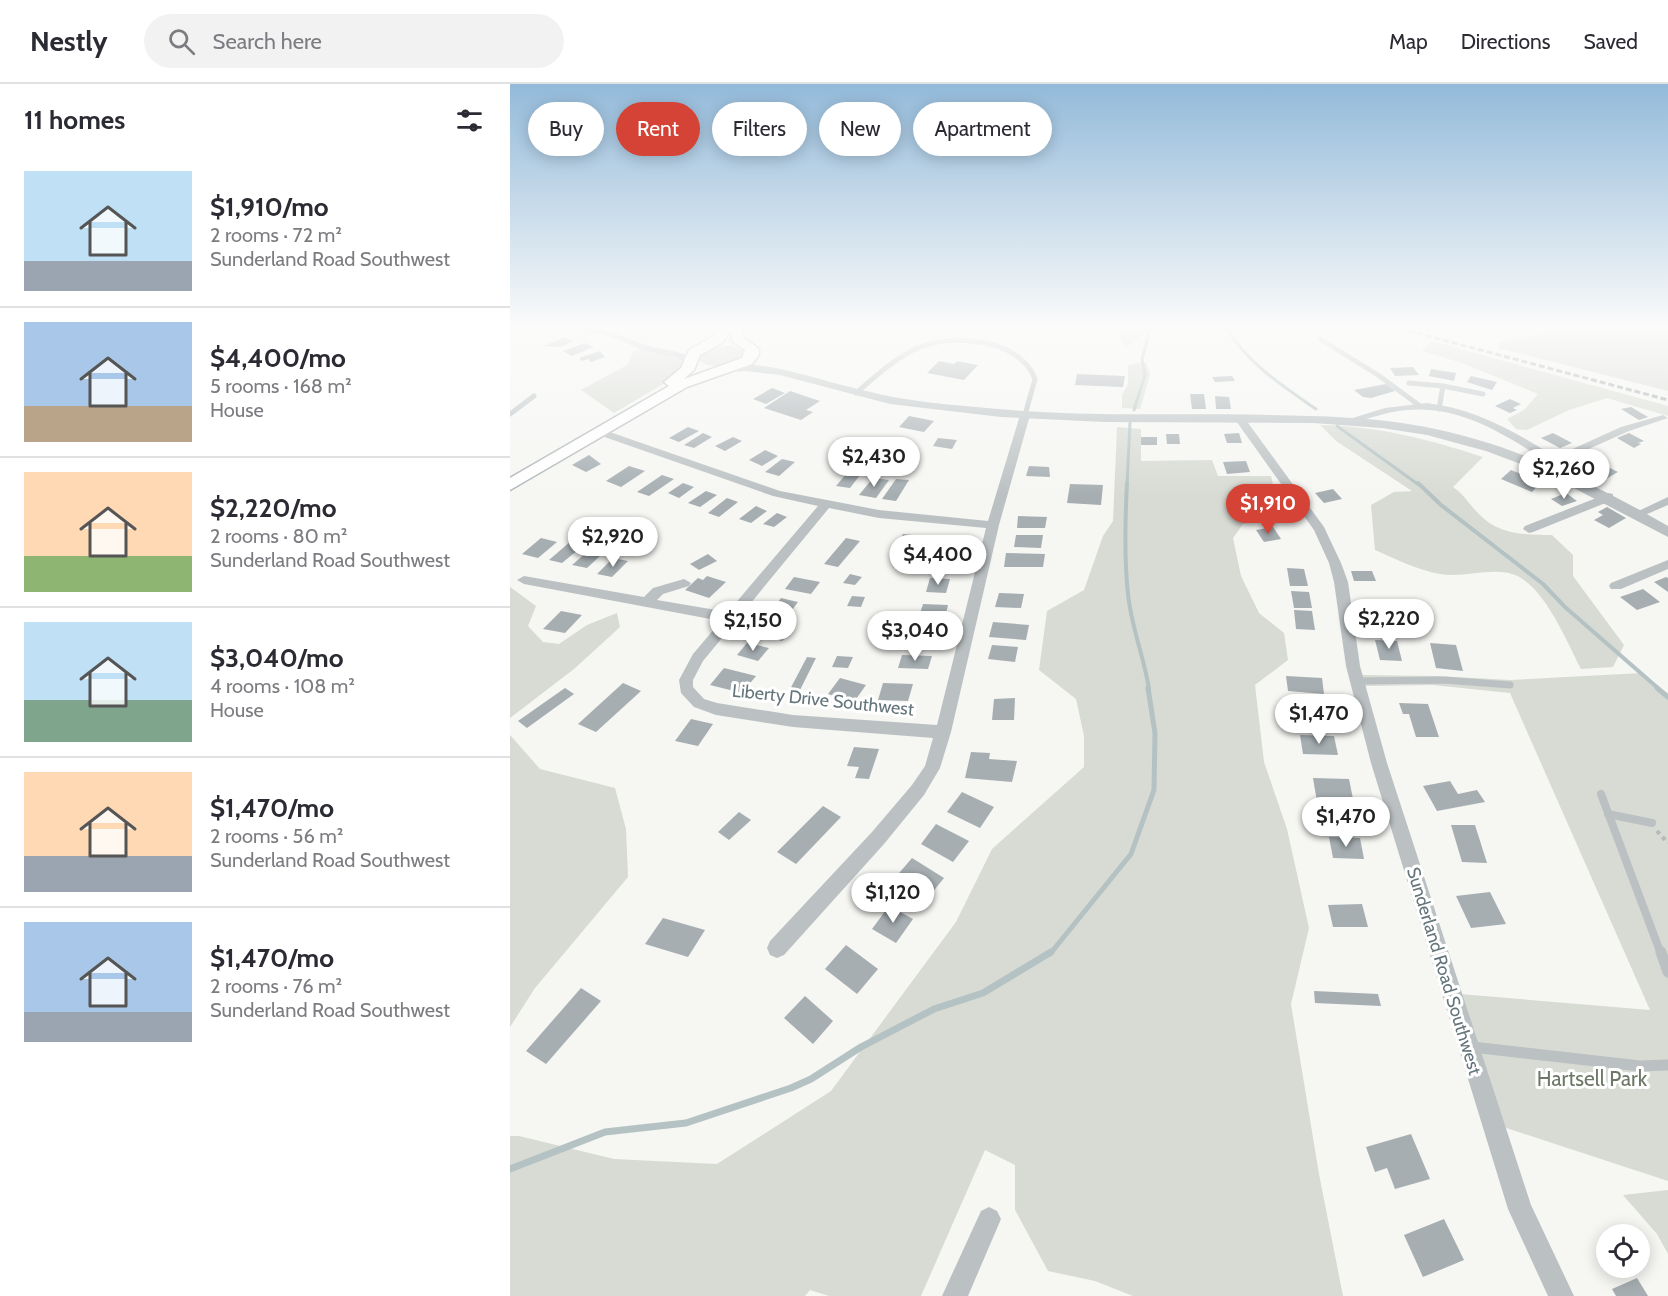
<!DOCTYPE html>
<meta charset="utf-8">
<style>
body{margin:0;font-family:Cabin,sans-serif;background:#f2f2f3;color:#2b2b33;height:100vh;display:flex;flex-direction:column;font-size:22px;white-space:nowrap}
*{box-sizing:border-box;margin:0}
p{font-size:20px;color:#7c7c81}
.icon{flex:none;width:33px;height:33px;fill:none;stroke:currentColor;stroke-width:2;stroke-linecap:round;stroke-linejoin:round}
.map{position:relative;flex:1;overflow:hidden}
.side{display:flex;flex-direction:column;background:#fff;width:510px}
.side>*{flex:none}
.top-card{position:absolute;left:18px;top:18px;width:570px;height:54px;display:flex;gap:12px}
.controls{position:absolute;left:1086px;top:1140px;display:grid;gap:12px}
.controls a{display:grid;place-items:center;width:54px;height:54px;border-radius:50%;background:#fff;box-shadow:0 3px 15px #0003;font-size:30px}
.price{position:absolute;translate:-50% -51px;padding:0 14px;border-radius:21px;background:#fff;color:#222;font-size:20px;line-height:39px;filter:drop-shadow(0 2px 3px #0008)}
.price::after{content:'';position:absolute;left:50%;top:36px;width:18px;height:14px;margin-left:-9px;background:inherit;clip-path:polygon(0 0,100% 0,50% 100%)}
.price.selected{background:#d44335;color:#fff}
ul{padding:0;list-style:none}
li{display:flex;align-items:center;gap:18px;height:150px;padding:0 24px}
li+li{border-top:2px solid #e1e1e2}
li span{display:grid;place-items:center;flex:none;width:168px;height:120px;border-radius:0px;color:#555}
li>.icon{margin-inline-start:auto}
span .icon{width:72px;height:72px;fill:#fffc;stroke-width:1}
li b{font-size:26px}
h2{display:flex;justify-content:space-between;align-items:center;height:72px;padding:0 24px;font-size:26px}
.chip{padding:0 21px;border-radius:27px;background:#fff;box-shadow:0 3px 15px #0003;font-size:21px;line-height:54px}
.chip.selected{background:#d44335;color:#fff}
header{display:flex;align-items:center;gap:36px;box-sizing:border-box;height:84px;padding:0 30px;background:#fff;border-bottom:2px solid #e1e1e2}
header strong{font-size:28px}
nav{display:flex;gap:33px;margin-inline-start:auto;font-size:21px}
.search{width:420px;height:54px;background:#f2f2f3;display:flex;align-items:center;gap:15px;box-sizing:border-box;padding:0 21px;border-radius:33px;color:#7c7c81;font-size:22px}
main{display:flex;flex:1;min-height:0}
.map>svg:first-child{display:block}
.green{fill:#d7dbd3}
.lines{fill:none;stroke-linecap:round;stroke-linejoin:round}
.stream-far3{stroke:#b4c2c4;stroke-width:3}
.stream-far2{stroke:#b4c2c4;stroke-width:4}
.stream-far1{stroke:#b4c2c4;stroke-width:5}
.stream{stroke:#b4c2c4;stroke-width:7}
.building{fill:#a6aeb2}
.secondary-casing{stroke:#b0b7b9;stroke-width:3}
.path{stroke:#b6babc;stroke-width:4;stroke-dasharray:4 4;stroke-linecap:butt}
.service-far3{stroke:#bbc1c3;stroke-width:5}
.service-far2{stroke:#bbc1c3;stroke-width:7}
.service-far1{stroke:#bbc1c3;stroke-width:8}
.service{stroke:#bbc1c3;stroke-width:11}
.minor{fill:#bbc1c3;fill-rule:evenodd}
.tertiary{fill:#bbc1c3;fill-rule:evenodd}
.secondary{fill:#fff;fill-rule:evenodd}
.rail{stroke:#9ea6a9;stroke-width:3;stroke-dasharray:6 3;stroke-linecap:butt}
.labels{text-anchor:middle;stroke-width:6;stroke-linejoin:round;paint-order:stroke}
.street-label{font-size:18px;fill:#64757b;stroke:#fff}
.near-park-label{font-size:21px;fill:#6d7966;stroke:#fff}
</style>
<header>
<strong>Nestly</strong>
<div class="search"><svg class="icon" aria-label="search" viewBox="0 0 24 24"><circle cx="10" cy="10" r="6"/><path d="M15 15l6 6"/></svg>Search here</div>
<nav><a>Map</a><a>Directions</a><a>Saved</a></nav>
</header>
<main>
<section class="side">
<h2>11 homes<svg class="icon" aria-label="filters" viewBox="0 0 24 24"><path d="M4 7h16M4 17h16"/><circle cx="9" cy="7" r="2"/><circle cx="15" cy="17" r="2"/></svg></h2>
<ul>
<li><span style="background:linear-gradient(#bfe0f5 75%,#9aa5b1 0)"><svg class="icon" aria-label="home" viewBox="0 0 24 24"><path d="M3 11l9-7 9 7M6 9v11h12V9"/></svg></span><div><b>$1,910/mo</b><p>2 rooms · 72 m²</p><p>Sunderland Road Southwest</p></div></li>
<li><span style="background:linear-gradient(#a9c7e8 70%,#b9a48a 0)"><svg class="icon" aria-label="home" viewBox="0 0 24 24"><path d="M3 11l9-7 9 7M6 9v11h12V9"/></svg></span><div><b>$4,400/mo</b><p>5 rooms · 168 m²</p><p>House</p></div></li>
<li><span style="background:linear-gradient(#ffd9b3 70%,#8fb573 0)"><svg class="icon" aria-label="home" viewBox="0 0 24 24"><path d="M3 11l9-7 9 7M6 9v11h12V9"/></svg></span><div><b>$2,220/mo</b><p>2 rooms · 80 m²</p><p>Sunderland Road Southwest</p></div></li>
<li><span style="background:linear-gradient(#bfe0f5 65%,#7fa58c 0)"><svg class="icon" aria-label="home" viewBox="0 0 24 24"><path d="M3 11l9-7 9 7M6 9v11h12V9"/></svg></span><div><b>$3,040/mo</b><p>4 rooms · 108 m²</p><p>House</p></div></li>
<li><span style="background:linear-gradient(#ffd9b3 70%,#9aa5b1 0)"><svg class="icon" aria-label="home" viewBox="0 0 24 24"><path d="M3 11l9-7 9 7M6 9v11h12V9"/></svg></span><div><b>$1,470/mo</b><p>2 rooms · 56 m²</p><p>Sunderland Road Southwest</p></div></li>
<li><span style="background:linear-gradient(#a9c7e8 75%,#9aa5b1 0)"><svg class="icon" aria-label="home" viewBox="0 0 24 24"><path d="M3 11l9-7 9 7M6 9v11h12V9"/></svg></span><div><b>$1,470/mo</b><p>2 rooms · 76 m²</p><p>Sunderland Road Southwest</p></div></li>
</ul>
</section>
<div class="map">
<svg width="1158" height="1212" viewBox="0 0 1158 1212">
<rect width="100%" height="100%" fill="#f6f6f3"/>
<g class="green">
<path d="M 606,242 L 644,242 L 617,263 L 610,256 L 612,248 Z"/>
<path d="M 1079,242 L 1158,242 L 1158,307 L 988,264 L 989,258 Z"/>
<path d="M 921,257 L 1158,322 L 1158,332 L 1097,314 L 1059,326 L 1017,346 L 1006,345 L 997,335 L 1014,326 L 1028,310 L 952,279 L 912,267 Z"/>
<path d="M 221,261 L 233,267 C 228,283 198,287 188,275 L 188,272 L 201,264 Z"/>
<path d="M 131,265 L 170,274 L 174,276 L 174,283 L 158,297 L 104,329 L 71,306 L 117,281 L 124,266 Z"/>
<path d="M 636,278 L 640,291 L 630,325 L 612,324 L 612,311 L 618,300 L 618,281 Z"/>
<path d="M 810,341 C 867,342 918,355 973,373 L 943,403 C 956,412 959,421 970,431 C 989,451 1016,451 1042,451 L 1063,471 L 1063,492 L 1114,561 L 1103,583 L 1071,585 C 1057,558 1038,511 1011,494 C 988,480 955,495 930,490 C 907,486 886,475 865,466 L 861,421 L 884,408 L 902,407 L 826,357 Z"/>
<path d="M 607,343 L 631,345 L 631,377 L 702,376 L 708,392 L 761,392 L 769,427 L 733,440 L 723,454 L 731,492 L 749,529 L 774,549 L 778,576 L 745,601 L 754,678 L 777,745 L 799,844 L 781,920 L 809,1090 L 833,1212 L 623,1212 L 585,1197 L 538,1187 L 505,1126 L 505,1081 L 475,1066 L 411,1212 L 319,1212 L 300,1206 L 295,1212 L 0,1212 L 0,1052 L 9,1052 L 104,1075 L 207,1080 L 321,1007 L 446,838 L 482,765 L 574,683 L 574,652 L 566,615 L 529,586 L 537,527 L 574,506 L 593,452 L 603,437 Z"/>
<path d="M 0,503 L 26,522 L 18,542 L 33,558 L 49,560 L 77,541 L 107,529 L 110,543 L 64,585 L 0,634 Z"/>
<path d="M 1132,589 L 1158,613 L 1158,1097 L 981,1039 L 950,910 L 1140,926 L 1000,609 L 923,601 L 855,602 L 852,591 L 926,592 L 1001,596 Z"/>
<path d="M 0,651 L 30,685 L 105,704 L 116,745 L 118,793 L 25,904 L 0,943 Z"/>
<path d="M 1158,1106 L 1158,1170 L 1147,1150 L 1113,1111 Z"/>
</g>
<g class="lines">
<g class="stream-far3">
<path d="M 715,242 C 737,279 771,301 806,325"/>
<path d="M 624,326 L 635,291 L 632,275 L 641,242"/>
<path d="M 827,342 L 909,401"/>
<path d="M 617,401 L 620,338"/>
</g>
<g class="stream-far2">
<path d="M 617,399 C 615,436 614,473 618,510 C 621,542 634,573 639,605"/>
<path d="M 908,399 L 931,421 L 1033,500 L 1055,523 L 1149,605"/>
</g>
<g class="stream-far1">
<path d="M 1147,604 L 1158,613"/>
<path d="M 540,870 L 621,770 L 644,706 L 645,649 L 638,604"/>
</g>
<path class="stream" d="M 0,1085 L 95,1048 L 176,1039 L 281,1004 L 301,995 L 351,963 L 424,925 L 473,909 L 541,868"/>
</g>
<g class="building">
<path d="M 54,253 L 64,257 L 50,263 L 34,262 Z"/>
<path d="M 75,259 L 83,263 L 62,272 L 53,267 Z"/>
<path d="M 90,267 L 95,273 L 81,278 L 78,275 L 72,277 L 69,274 Z"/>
<path d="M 429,277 L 444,280 L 447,277 L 468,281 L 454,296 L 417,289 Z"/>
<path d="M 903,283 L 909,291 L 885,292 L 880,284 Z"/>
<path d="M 921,285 L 946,289 L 944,297 L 919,292 Z"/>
<path d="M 567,290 L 615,292 L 613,303 L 565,301 Z"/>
<path d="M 722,292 L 725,297 L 705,298 L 702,293 Z"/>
<path d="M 961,292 L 987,298 L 982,306 L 957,298 Z"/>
<path d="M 876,300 L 885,307 L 861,314 L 853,313 L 844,306 Z"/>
<path d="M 262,304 L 275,309 L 256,320 L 243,315 Z"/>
<path d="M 280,307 L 310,317 L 296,326 L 303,328 L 291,336 L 254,324 Z"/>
<path d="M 680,310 L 694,310 L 696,325 L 682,325 Z"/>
<path d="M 705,312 L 719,313 L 721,325 L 706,325 Z"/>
<path d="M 1000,315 L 1011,320 L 1003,324 L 1007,326 L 1000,329 L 985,322 Z"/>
<path d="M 1121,323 L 1138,333 L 1129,336 L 1111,325 Z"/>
<path d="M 399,332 L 424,337 L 414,348 L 389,343 Z"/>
<path d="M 178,343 L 189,347 L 169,358 L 159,354 Z"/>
<path d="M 193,349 L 202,353 L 184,364 L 174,361 Z"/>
<path d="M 729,349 L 732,359 L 717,359 L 714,350 Z"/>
<path d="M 1043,349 L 1062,359 L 1050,364 L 1031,354 Z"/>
<path d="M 1119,349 L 1134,357 L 1128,359 L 1131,360 L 1124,364 L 1107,354 Z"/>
<path d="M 656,350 L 669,350 L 670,360 L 657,360 Z"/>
<path d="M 223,353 L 232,357 L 215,367 L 205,362 Z"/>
<rect x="631" y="353" width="16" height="8"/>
<path d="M 428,354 L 447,356 L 442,365 L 423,362 Z"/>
<path d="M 255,366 L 268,372 L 252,382 L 239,376 Z"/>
<path d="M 1078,368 L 1097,377 L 1087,383 L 1083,381 L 1079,384 L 1064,376 Z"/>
<path d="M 79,371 L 91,380 L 76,388 L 62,381 Z"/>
<path d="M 272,375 L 285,378 L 269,392 L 255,388 Z"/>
<path d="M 736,377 L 740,388 L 717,390 L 713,378 Z"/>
<path d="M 1094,381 L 1108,388 L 1094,396 L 1080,388 Z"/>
<path d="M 119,382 L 135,387 L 111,403 L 96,397 Z"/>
<path d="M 519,382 L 539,383 L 540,393 L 516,392 Z"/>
<path d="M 1001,386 L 1031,398 L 1022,408 L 991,395 Z"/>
<path d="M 336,390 L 350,391 L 340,404 L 326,402 Z"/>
<path d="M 152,391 L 164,395 L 139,412 L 127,408 Z"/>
<path d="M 363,394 L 379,396 L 366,414 L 349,411 Z"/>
<path d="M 386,395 L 399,396 L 386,417 L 372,415 Z"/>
<path d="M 173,399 L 184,403 L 169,414 L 158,409 Z"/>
<path d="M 560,400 L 593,401 L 591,421 L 557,419 Z"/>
<path d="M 823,405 L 832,415 L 814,419 L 805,409 Z"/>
<path d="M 196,407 L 207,411 L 190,423 L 178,419 Z"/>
<path d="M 1056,409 L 1067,417 L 1052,422 L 1041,415 Z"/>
<path d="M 217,414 L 228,418 L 209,433 L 198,429 Z"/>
<path d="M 246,422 L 257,427 L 241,439 L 229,435 Z"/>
<path d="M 1097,423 L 1116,434 L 1099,444 L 1084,436 L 1093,431 L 1088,428 Z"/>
<path d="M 267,429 L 277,433 L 264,443 L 253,440 Z"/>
<path d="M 508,432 L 537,433 L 535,444 L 507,444 Z"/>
<path d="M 763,443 L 771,455 L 754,458 L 746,446 Z"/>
<path d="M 393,450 L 411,452 L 403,468 L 385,467 Z"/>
<path d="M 506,451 L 533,451 L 531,464 L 504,463 Z"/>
<path d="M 31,454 L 47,458 L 28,474 L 12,470 Z"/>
<path d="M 336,454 L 350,457 L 328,483 L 314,480 Z"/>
<path d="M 434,456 L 453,456 L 448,474 L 429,473 Z"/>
<path d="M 61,457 L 74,461 L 52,479 L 39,476 Z"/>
<path d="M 77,468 L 91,471 L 77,484 L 62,481 Z"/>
<path d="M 496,469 L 535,470 L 533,483 L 494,483 Z"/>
<path d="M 198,470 L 207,477 L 189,486 L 180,480 Z"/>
<path d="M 103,474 L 118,477 L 102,493 L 87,490 Z"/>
<path d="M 777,484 L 794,485 L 798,502 L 780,502 Z"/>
<path d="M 841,487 L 862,487 L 866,497 L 844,497 Z"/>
<path d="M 340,490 L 352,493 L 345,501 L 333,499 Z"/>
<path d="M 197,492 L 216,498 L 199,514 L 175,506 L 188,494 L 193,496 Z"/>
<path d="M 284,493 L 310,498 L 301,510 L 275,505 Z"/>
<path d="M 1156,493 L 1158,494 L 1158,508 L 1144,498 Z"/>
<path d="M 420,494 L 440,495 L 436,509 L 416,508 Z"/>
<path d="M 1133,505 L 1150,518 L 1127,526 L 1110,513 Z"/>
<path d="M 781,507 L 799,508 L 802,524 L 784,524 Z"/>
<path d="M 489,509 L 514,510 L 511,524 L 485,523 Z"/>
<path d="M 342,512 L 355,513 L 351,523 L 337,522 Z"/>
<path d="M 271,514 L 288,518 L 279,530 L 262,526 Z"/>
<path d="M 413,520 L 438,521 L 435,534 L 409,533 Z"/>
<path d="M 857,521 L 885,523 L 888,536 L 860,534 Z"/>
<path d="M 784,526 L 802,527 L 805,546 L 786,545 Z"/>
<path d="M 51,527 L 72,531 L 55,549 L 33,545 Z"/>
<path d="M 258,537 L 284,544 L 272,557 L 246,550 Z"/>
<path d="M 483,538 L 519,541 L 516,556 L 479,553 Z"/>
<path d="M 409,544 L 426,545 L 420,563 L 403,562 Z"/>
<path d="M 865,556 L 887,557 L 892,577 L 870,576 Z"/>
<path d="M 237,559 L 259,564 L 248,577 L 227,571 Z"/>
<path d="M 920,559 L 946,561 L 953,587 L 926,584 Z"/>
<path d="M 482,561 L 508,563 L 505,578 L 478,575 Z"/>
<path d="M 392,571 L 422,572 L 418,585 L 388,584 Z"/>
<path d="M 327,572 L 343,573 L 338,584 L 322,583 Z"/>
<path d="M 297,573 L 306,574 L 288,610 L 278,609 Z"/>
<path d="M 214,584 L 246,592 L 232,609 L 200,601 Z"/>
<path d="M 776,592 L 812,594 L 814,610 L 778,607 Z"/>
<path d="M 330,594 L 356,601 L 344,618 L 318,610 Z"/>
<path d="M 113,599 L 131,607 L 86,648 L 68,640 Z"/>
<path d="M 373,599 L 403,600 L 398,617 L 368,616 Z"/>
<path d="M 55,604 L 64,610 L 17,644 L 8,637 Z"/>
<path d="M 505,614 L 504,636 L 482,636 L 484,615 Z"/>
<path d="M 784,619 L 818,621 L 820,639 L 786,637 Z"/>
<path d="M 889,619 L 918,620 L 929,653 L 906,653 L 899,630 L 893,630 Z"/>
<path d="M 181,635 L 203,640 L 188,662 L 165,657 Z"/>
<path d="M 790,651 L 824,652 L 828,671 L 793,670 Z"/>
<path d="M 344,663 L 369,665 L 359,695 L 345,694 L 349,683 L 337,682 Z"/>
<path d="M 461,668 L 480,669 L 479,675 L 507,677 L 502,698 L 455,694 Z"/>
<path d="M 803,694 L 839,695 L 845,725 L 808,724 Z"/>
<path d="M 940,697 L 948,710 L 967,706 L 975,718 L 927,727 L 913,702 Z"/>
<path d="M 452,708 L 484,723 L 470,744 L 437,728 Z"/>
<path d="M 313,722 L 331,733 L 286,780 L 267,768 Z"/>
<path d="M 229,728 L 241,736 L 219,756 L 208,748 Z"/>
<path d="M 426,740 L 459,757 L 443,778 L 411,760 Z"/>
<path d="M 941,741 L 965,741 L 977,779 L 952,778 Z"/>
<path d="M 819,753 L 850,754 L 854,775 L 823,774 Z"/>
<path d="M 402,774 L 434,794 L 417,815 L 384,795 Z"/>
<path d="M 980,808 L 996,840 L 961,844 L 946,812 Z"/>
<path d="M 852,820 L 858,843 L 823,843 L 818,821 Z"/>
<path d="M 379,822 L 403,835 L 386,859 L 362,845 Z"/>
<path d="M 153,834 L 195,846 L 178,873 L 135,860 Z"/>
<path d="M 336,861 L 368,885 L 347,910 L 315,885 Z"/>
<path d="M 71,904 L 91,917 L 36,980 L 16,967 Z"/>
<path d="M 804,907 L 868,910 L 871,922 L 805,919 Z"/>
<path d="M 295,912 L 323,937 L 303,960 L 274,934 Z"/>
<path d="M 901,1050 L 920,1095 L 885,1105 L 877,1084 L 865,1088 L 856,1063 Z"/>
<path d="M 934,1135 L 954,1176 L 913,1193 L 894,1151 Z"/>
<path d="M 1127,1194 L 1138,1212 L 1106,1212 L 1102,1205 Z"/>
</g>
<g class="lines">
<g class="secondary-casing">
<path id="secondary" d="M 210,242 L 232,242 L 233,253 L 249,265 L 249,271 L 242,280 L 177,303 L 0,406 L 0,394 L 159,302 L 154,298 L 171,284 L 179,266 L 202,253 ZM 220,247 L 222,257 L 235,266 L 232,274 L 174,295 L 184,286 L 190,271 L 212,259 Z"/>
</g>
<path class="path" d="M 1147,747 L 1158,759"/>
<g class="service-far3">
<path d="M 810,255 L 868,291 L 910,322"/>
<path d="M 899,299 L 933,302 L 929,325"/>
<path d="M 933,302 L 973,310"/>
<path d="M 346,309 C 366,292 386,273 410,263 C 445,249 510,255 525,295 L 515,331"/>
<path d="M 0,330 L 24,312"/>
</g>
<path class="service-far2" d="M 847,597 L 934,596 L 1000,601"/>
<g class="service-far1">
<path d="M 1091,710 L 1151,870"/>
<path d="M 1098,730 L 1142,739"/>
</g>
<g class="service">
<path d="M 1151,868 L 1158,888"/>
<path d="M 962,963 L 1130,982 L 1158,981"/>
</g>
<g class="minor">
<path d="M 60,242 C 91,242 108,251 136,261 C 153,267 171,265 185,277 L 177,279 L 166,273 L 132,266 L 105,254 Z"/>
<path d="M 917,319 C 966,325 1004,347 1045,373 L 1111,343 L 1153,331 L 1158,334 L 1119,347 L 1036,384 L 1030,381 L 1036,377 C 993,349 949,321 896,326 C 876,328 857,335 838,340 L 833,337 L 875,324 Z"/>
<path d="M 515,328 L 520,331 L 489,441 L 441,648 L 430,684 L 414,711 L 374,760 L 274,871 L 267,874 L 260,871 L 257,864 L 260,857 L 362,748 L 402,701 L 415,682 L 423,654 L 283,643 L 206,631 L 184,623 L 171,609 L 169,596 L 183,570 L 211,537 L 14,500 L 7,496 L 14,492 L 134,513 L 143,504 L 174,495 L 181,499 L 179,502 L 153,510 L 147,516 L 218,528 L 308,422 L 263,412 L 86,350 L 86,346 L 94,346 L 270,407 L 369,426 L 478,437 L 510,331 ZM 319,424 L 369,434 L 476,444 L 427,641 L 283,631 L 207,619 L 194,615 L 183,603 L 183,596 L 193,577 Z"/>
<path d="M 729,331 L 733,332 L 814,443 L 831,479 L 838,498 L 850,582 L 877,679 L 1021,1121 L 1064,1212 L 1038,1212 L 998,1125 L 861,679 L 836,582 L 824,498 L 819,479 L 804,446 L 724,334 Z"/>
<path d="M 1099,409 L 1103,410 L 1103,416 L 1023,448 L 1019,449 L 1013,445 L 1015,442 Z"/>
<path d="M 1158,413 L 1158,421 L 1128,434 L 1122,430 Z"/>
<path d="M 1158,476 L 1158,485 L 1111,505 L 1101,505 L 1099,502 L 1101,499 Z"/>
<path d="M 479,1123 L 487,1127 L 491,1135 L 458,1212 L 432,1212 L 471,1127 Z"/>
</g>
<path class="tertiary" d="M 235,280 C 277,283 315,298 356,307 C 399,318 444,321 488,325 C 578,333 669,329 760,331 C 812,332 865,333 916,343 C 1003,360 1082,398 1158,442 L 1158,453 L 1037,390 L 976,367 L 917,351 L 872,344 L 803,339 L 594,338 L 491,333 L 380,320 L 270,291 L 235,287 L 218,288 L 212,285 L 218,282 Z"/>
<use href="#secondary" class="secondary"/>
<path class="rail" d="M 881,242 L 1158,316"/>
</g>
<linearGradient id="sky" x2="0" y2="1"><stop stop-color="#93bada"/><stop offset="0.59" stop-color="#fbfbfa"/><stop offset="1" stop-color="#fbfbfa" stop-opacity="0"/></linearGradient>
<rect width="1158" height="412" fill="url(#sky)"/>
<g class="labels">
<g class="street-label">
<text transform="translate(313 616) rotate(6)" y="6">Liberty Drive Southwest</text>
<text transform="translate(934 887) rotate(73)" y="6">Sunderland Road Southwest</text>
</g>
<g class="near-park-label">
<text x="1082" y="1002">Hartsell Park</text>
</g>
</g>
</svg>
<div class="controls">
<a><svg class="icon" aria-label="locate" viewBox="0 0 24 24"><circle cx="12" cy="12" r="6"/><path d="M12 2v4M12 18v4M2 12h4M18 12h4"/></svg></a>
</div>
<b class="price" style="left:364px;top:404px">$2,430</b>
<b class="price" style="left:1054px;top:416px">$2,260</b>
<b class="price selected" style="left:758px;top:451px">$1,910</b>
<b class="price" style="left:103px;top:484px">$2,920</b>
<b class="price" style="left:428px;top:502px">$4,400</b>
<b class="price" style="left:879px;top:566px">$2,220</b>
<b class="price" style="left:243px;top:568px">$2,150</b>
<b class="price" style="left:405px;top:578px">$3,040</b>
<b class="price" style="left:809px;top:661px">$1,470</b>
<b class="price" style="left:836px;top:764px">$1,470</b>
<b class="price" style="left:383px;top:840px">$1,120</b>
<div class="top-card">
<a class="chip">Buy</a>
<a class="chip selected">Rent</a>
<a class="chip">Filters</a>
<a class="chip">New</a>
<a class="chip">Apartment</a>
</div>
</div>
</main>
